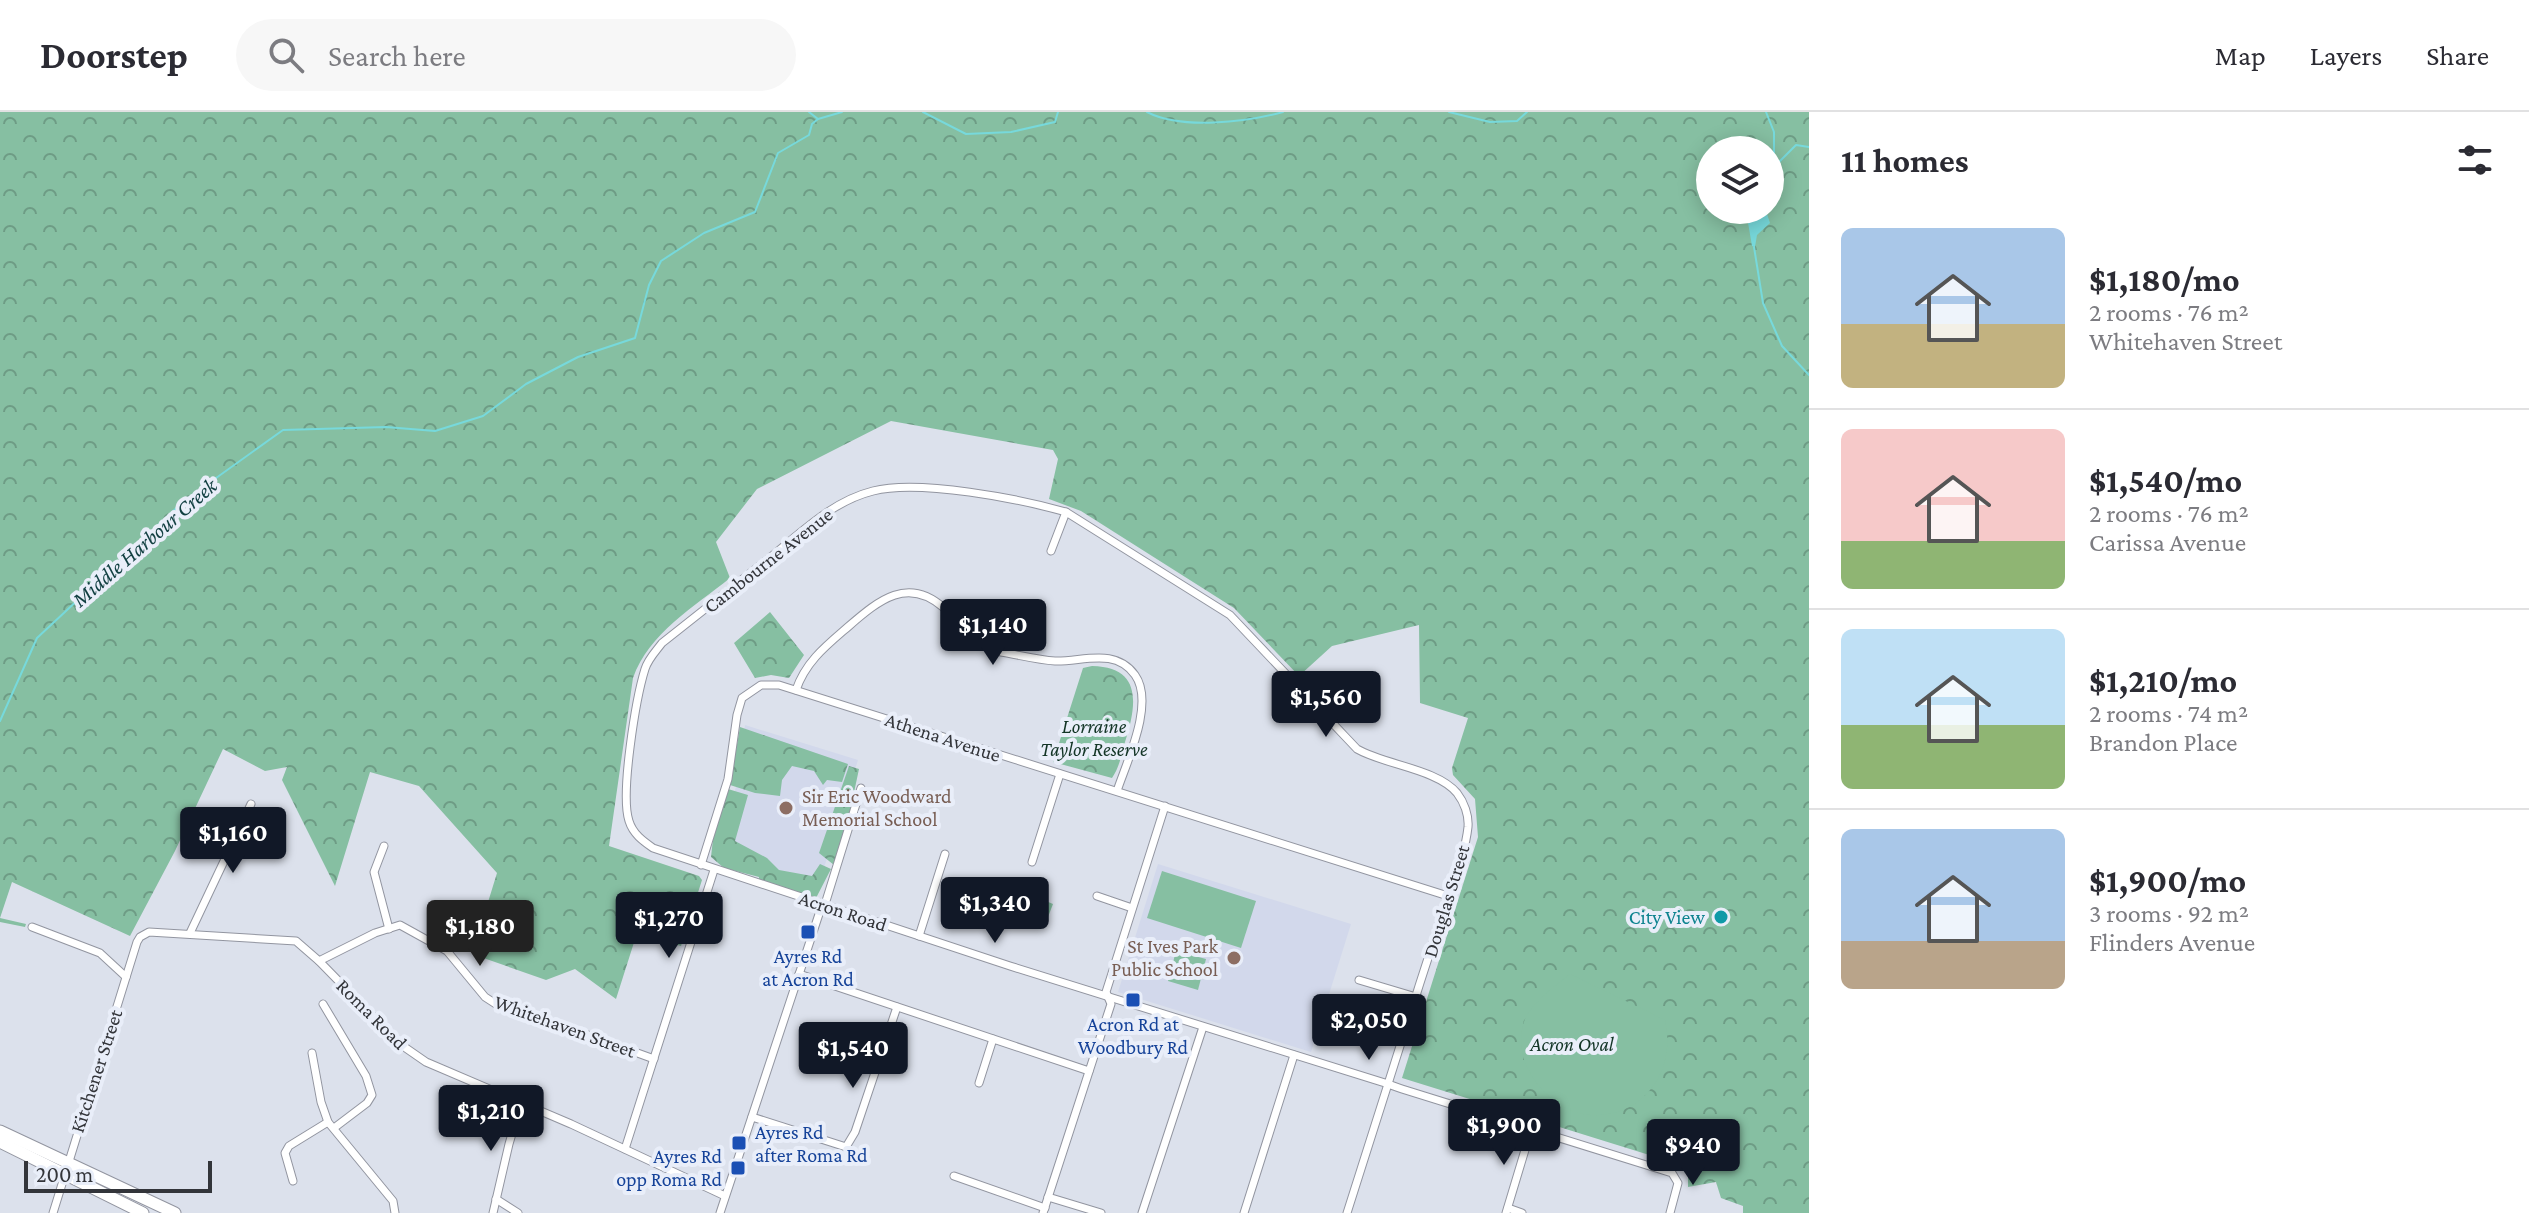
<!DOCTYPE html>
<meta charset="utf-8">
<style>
body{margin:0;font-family:"Crimson Pro",serif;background:#f7f7f7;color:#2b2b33;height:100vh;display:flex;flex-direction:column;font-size:30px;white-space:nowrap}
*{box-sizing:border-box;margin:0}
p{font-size:26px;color:#7c7c81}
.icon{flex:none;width:44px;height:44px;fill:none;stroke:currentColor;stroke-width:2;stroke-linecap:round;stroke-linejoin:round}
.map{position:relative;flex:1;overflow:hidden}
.details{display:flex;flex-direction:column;background:#fff;width:720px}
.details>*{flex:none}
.controls{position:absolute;left:1696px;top:24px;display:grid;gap:16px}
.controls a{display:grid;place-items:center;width:88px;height:88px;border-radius:50%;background:#fff;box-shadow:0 4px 20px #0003;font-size:40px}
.scale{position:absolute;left:24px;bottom:20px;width:188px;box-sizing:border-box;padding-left:8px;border:4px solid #33353a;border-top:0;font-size:22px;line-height:28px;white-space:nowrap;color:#33353a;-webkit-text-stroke:6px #e9eef9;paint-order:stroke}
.price{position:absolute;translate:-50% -68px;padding:0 18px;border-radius:8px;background:#111827;color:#fff;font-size:26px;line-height:52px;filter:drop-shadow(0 2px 4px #0008)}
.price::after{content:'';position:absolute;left:50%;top:48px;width:24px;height:18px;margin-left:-12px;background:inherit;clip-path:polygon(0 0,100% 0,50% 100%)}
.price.selected{background:#222;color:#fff}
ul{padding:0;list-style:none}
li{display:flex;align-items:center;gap:24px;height:200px;padding:0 32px}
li+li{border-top:2px solid #e1e1e2}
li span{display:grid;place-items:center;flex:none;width:224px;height:160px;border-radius:12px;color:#555}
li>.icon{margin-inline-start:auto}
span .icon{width:96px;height:96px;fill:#fffc;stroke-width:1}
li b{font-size:34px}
h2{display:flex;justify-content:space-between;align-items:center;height:96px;padding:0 32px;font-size:34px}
header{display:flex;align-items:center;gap:48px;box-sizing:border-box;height:112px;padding:0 40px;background:#fff;border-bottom:2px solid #e1e1e2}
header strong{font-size:38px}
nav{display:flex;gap:44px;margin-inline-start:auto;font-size:28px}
.search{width:560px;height:72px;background:#f7f7f7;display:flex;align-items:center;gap:20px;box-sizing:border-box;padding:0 28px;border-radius:44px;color:#7c7c81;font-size:30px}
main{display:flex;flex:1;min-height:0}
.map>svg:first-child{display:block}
.built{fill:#d2d8eb}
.forest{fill:url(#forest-crowns);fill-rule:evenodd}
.pitch{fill:#86bfa2}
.water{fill:#77d9db}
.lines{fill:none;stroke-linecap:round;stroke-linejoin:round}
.stream{stroke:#77d9db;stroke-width:2}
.minor-casing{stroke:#9295a0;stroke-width:9}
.trunk-casing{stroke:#9295a0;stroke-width:13}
.minor{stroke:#fff;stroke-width:7}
.trunk{stroke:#fff;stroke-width:11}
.education-dot{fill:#8d6e63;stroke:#e9eef9;stroke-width:3}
.culture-dot{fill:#0f9aa8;stroke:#e9eef9;stroke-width:3}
.transit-dot{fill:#1a4fb4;stroke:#e9eef9;stroke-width:3}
.labels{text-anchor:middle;stroke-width:8;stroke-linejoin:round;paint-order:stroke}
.street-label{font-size:20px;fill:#33353a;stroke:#e9eef9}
.park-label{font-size:20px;font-style:italic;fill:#133526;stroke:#e9eef9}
.education-label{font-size:20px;fill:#785e54;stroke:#e9eef9;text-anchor:start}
.culture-label{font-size:20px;fill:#0d838f;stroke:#e9eef9;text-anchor:end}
.transit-label{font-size:20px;fill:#164399;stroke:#e9eef9}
.water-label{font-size:22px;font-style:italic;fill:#113f41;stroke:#e9eef9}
</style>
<header>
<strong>Doorstep</strong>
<div class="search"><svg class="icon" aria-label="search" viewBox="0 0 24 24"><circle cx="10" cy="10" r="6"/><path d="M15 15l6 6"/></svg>Search here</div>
<nav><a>Map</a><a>Layers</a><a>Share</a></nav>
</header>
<main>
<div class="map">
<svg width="1809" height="1101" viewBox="0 0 1809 1101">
<defs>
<pattern id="forest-crowns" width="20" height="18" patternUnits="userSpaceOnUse" patternTransform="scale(2)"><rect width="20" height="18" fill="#86bfa2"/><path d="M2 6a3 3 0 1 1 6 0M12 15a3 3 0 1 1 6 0" fill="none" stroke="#6e9c85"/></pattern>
</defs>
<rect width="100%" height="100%" fill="#dce1ec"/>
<g class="built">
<path d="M 745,613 L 858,648 L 818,775 L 714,742 L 737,672 Z"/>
<path d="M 1158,752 L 1351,812 L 1311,940 L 1118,880 Z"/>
</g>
<g class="forest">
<path d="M 0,0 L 1809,0 L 1809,1101 L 1743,1101 L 1743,1094 L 1721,1086 L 1716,1070 L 1688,1075 L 1688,1063 L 1675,1051 L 1402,966 L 1478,725 L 1475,687 L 1453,663 L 1452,656 L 1468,606 L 1420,591 L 1419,513 L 1332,534 L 1299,564 L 1234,496 L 1081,399 L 1049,387 L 1058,347 L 1053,338 L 891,309 L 757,377 L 716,430 L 730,466 C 694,495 649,521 633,566 L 609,734 L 699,764 L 702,768 L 681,834 L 637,821 L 616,887 L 575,857 L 546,868 L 472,842 L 497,761 L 419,674 L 370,660 L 335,774 L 282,668 L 287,655 L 265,659 L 223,637 L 175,739 L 130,824 L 12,770 L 0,806 L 26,812 L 25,815 L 0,810 ZM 1710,38 L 1770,38 L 1770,98 L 1710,98 Z"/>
<path d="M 770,500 L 804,543 L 789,566 L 771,563 L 755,566 L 734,531 Z"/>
<path d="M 1092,554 C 1144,555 1136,595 1125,630 C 1122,642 1119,656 1112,666 L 1053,650 L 1083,556 Z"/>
<path d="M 740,615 L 848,652 L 842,670 L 827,668 L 823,673 L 814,659 L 792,654 L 782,668 L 780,684 L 755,681 L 730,673 Z"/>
<path d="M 849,654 L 859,657 L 849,704 L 834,753 L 819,741 Z"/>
<path d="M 728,677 L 748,683 L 735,729 L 767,746 L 779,758 L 812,764 L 820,752 L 831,757 L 815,788 L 759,769 L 759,765 L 724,756 L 711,745 L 714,718 Z"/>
</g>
<g class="pitch">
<path d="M 1162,759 L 1256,789 L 1241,836 L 1147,806 Z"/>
<path d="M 1027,781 L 1053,792 L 1048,805 L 1022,795 Z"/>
<path d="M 1176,839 L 1206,847 L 1198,878 L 1168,869 Z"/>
<path d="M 1570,862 L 1665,908 C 1685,1001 1569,1044 1526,953 C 1520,940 1519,918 1526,905 C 1536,887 1554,875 1570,862 Z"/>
</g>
<path class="water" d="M 1754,98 L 1767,102 L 1770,111 L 1757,123 L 1755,135 L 1752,134 L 1746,99 Z"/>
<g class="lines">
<g class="stream">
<path d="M 809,0 L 818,7 L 842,0"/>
<path d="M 923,0 L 966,22 L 1011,20 L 1055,10 L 1058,0"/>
<path d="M 1147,0 C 1182,18 1246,10 1283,0"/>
<path d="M 1449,0 L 1490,10 L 1517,9 L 1527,0"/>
<path d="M 1766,0 L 1774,20 L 1774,55 L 1770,62"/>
<path d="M 1775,54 L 1796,33 L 1809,35"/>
<path d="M 1754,135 L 1763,191 L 1782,234 L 1809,263"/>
<path d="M 0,609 L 37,526 L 184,389 L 283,318 L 386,315 L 435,319 L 483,304 L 526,272 L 578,245 L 635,226 L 649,173 L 661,149 L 704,121 L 755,100 L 778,41 L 809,23 L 812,12 L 818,7"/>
</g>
<g class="minor-casing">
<g id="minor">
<path d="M 1051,439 L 1066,400"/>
<path d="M 796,578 C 806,549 827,533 849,514 C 879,488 908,464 944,496 C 953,505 961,514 971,522 C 980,529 989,538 1001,540 C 1019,543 1038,548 1055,549 C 1082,550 1115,535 1135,563 C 1155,591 1127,649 1117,679"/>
<path d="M 1328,606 L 1365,570"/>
<path d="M 384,734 L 374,760 L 389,817"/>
<path d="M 1032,750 L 1060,662"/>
<path d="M 701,753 L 728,667 L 737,603 L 742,586 L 761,573 L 779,573 L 1448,784"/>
<path d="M 1097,784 L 1132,796"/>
<path d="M 32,815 L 100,841 L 126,865"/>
<path d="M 190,821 L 251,692"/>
<path d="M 919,824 L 945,742"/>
<path d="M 319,849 L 375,821 L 400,813 L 447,839 L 485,885 L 502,896 L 552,910 L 654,947"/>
<path d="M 799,862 L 1089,959"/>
<path d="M 1359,868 L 1416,885"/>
<path d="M 323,892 L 366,964 L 372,983 L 367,991 L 334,1016"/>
<path d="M 312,941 L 321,990 L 328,1010 L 393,1089 L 395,1101"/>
<path d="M 979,971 L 993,927"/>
<path d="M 752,1005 L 846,1035"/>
<path d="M 625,1037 L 714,758"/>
<path d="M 858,1049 L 846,1035 L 855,1020 L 897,895"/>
<path d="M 954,1064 L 1045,1096"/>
<path d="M 293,1069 L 285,1041 L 289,1034 L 328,1010"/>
<path d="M 1048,1085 L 1101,1101"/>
<path d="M 496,1087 L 518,1101"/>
<path d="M 1508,1096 L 1522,1101"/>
<path d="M 53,1101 L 137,830 L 140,825 L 149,820 L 296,829 L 319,849 L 400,932 L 426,950 L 571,1012 L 725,1084"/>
<path d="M 493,1101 L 509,1032 L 521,991"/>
<path d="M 720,1101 L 821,796 L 826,789 L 861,676"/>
<path d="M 1043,1101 L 1111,892 L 1106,880 L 1165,694"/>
<path d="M 1142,1101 L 1203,915"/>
<path d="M 1244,1101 L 1294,943"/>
<path d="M 1347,1101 L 1388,972 C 1406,914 1425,855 1444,797 C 1452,771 1465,743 1468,715 C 1469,703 1464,690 1457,681 C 1437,657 1385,653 1357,637 L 1230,503 L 1066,400 C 1020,387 919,367 873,379 C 833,389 803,419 772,444 C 735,473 699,502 662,531 C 656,539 648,547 645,557 C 636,586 620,682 629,709 C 633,722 643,729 653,736 L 1010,854 L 1385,971 C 1391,973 1396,975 1402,977 L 1672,1061 L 1678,1071 L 1670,1101"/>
<path d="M 1506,1101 L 1531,1018"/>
</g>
</g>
<g class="trunk-casing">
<g id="trunk">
<path d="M 0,1019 L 175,1101"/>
<path d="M 0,1030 L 143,1101"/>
</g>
</g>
<use href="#minor" class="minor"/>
<use href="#trunk" class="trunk"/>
</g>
<g class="education-dot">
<circle cx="786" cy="696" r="8"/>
<circle cx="1234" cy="846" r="8"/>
</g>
<circle class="culture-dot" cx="1721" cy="805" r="8"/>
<g class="transit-dot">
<rect x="800" y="812" width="16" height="16" rx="4"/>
<rect x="1125" y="880" width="16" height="16" rx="4"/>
<rect x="731" y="1023" width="16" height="16" rx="4"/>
<rect x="730" y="1048" width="16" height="16" rx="4"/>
</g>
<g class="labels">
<g class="street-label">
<text transform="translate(768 448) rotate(-38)" y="7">Cambourne Avenue</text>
<text transform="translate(943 625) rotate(18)" y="7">Athena Avenue</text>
<text transform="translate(1446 789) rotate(-73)" y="7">Douglas Street</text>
<text transform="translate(843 799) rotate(18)" y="7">Acron Road</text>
<text transform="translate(372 902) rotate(45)" y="7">Roma Road</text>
<text transform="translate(565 914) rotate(20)" y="7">Whitehaven Street</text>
<text transform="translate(96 959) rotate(-72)" y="7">Kitchener Street</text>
</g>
<g class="park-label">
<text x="1094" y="621">Lorraine<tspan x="1094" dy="23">Taylor Reserve</tspan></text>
<text x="1572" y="939">Acron Oval</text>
</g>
<g class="education-label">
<text x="802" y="691">Sir Eric Woodward<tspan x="802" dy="23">Memorial School</tspan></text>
<text x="1218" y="841" text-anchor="end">St Ives Park<tspan x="1218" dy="23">Public School</tspan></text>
</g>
<g class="culture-label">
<text x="1705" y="812">City View</text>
</g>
<g class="transit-label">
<text x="808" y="851">Ayres Rd<tspan x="808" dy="23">at Acron Rd</tspan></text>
<text x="1133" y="919">Acron Rd at<tspan x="1133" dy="23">Woodbury Rd</tspan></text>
<text x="755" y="1027" text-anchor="start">Ayres Rd<tspan x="755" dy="23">after Roma Rd</tspan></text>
<text x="722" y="1051" text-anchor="end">Ayres Rd<tspan x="722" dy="23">opp Roma Rd</tspan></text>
</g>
<g class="water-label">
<text transform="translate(144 430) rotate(-41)" y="8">Middle Harbour Creek</text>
</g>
</g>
</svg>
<div class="controls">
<a><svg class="icon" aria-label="layers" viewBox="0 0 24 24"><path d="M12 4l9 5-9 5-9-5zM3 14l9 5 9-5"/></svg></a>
</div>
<div class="scale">200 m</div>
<b class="price" style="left:993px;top:555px">$1,140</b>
<b class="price" style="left:1326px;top:627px">$1,560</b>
<b class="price" style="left:233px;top:763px">$1,160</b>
<b class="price" style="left:995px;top:833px">$1,340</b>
<b class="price" style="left:669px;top:848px">$1,270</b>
<b class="price selected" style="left:480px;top:856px">$1,180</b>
<b class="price" style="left:1369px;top:950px">$2,050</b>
<b class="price" style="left:853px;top:978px">$1,540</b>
<b class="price" style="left:491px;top:1041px">$1,210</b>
<b class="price" style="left:1504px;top:1055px">$1,900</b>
<b class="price" style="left:1693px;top:1075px">$940</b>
</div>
<section class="details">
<h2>11 homes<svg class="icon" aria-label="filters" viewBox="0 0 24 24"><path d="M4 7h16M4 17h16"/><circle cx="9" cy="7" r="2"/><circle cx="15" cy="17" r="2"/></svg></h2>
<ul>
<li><span style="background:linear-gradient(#a9c7e8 60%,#c2b280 0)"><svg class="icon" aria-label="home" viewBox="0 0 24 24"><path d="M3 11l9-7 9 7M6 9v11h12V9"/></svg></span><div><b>$1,180/mo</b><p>2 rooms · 76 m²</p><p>Whitehaven Street</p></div></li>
<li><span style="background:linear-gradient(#f6c9c9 70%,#8fb573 0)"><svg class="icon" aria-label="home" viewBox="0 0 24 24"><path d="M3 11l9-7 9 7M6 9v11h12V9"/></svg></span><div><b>$1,540/mo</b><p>2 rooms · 76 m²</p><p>Carissa Avenue</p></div></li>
<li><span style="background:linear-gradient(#bfe0f5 60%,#8fb573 0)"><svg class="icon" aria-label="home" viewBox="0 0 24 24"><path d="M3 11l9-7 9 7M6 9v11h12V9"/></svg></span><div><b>$1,210/mo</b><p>2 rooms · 74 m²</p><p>Brandon Place</p></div></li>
<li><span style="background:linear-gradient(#a9c7e8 70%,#b9a48a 0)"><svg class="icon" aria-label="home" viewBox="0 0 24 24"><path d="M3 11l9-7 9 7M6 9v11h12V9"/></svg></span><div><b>$1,900/mo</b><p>3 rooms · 92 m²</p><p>Flinders Avenue</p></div></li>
</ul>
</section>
</main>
